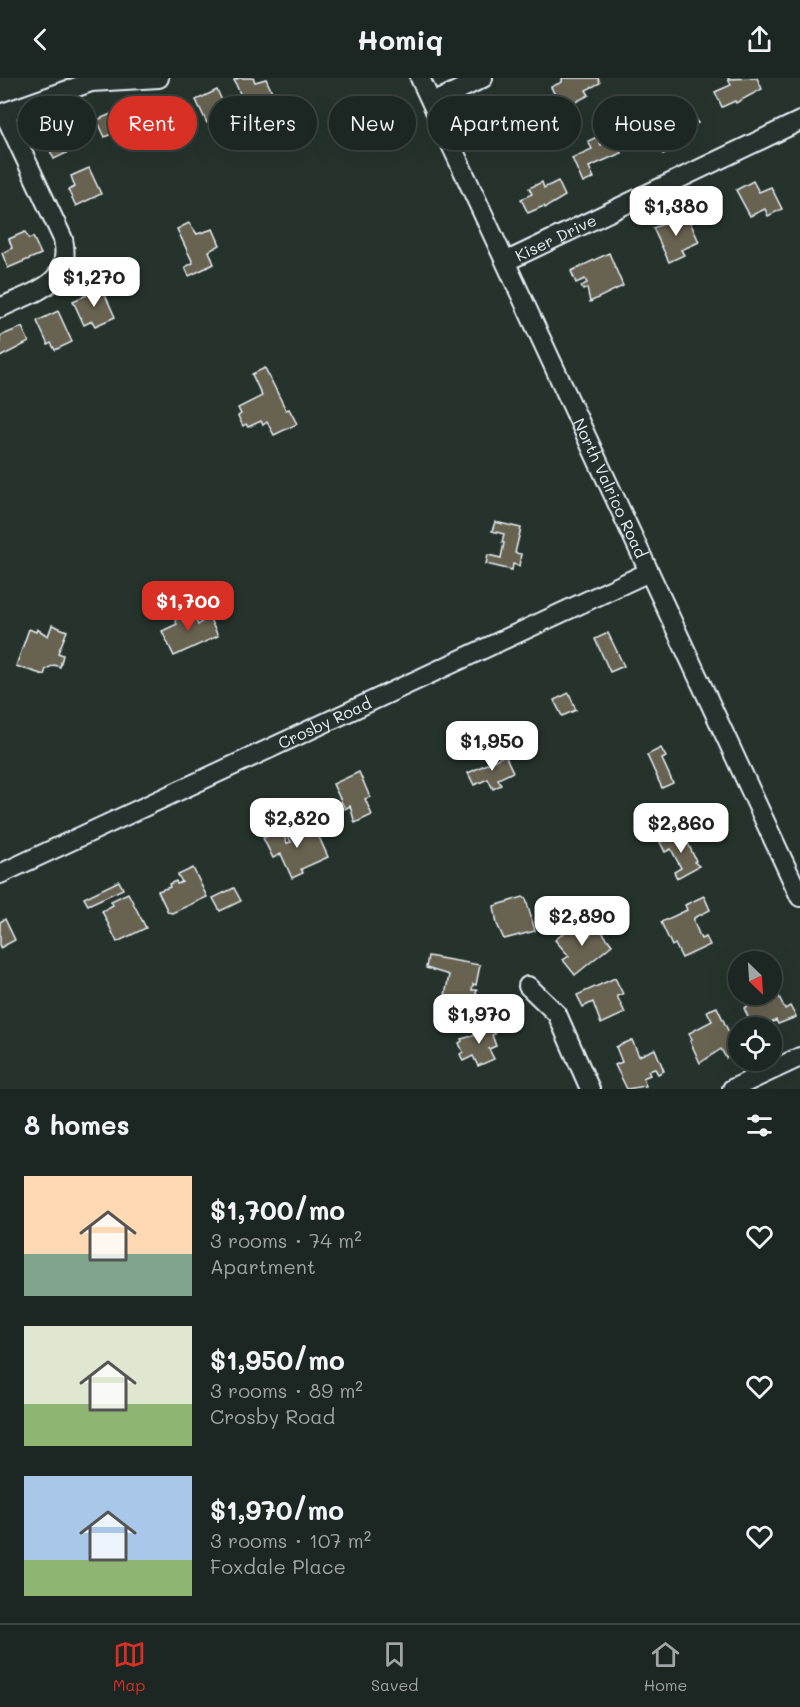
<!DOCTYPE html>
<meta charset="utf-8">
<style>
body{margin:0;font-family:Mali,sans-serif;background:#29322f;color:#f1f3f6;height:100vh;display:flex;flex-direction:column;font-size:22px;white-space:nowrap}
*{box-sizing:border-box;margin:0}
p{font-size:20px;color:#a0a5a5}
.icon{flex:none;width:33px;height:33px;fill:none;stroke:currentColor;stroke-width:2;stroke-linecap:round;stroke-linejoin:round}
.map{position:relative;height:1011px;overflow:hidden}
.drawer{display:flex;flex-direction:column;background:#1c2622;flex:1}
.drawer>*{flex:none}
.hud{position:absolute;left:18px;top:18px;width:765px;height:54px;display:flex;gap:12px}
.needle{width:39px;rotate:155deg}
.controls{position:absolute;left:728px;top:873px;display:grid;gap:12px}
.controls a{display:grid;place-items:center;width:54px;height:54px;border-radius:50%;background:#1c2622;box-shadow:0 6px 24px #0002,0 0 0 2px #3a4340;font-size:30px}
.price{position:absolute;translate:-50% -51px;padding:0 14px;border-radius:12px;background:#fff;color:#222;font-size:20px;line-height:39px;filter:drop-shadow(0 2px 3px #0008)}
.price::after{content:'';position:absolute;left:50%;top:36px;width:18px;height:14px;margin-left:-9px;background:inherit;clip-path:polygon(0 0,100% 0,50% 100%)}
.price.on{background:#d93025;color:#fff}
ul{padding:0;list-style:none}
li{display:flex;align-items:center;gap:18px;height:150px;padding:0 24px}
li span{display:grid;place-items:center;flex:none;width:168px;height:120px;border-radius:0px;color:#555}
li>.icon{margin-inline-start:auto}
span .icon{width:72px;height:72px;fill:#fffc;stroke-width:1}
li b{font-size:26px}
h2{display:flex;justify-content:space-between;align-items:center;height:72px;padding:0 24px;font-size:26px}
.tag{padding:0 21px;border-radius:27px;background:#1c2622;box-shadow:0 6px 24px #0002,0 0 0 2px #3a4340;font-size:21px;line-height:54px}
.tag.on{background:#d93025;color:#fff}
header{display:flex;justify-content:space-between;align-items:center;height:78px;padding:0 24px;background:#1c2622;font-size:27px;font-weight:800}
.tabs{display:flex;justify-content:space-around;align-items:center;height:84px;border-top:2px solid #3a4340;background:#1c2622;font-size:16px;color:#a0a5a5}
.tabs a{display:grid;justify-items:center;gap:3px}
.tabs .on{color:#d93025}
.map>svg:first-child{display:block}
.building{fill:#686251;stroke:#e8f1f8;stroke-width:1.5}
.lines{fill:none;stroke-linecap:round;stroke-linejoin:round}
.minor-casing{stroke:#e8f1f8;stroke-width:22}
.minor{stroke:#26332d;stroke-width:18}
.labels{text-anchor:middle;stroke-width:6;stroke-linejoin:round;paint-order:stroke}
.street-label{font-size:16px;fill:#e8f1f8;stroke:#26332d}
</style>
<header><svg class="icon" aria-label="back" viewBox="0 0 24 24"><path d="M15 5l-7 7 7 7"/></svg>Homiq<svg class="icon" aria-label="share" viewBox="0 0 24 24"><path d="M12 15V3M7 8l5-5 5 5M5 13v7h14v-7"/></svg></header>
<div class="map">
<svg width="800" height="1011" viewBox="0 0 800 1011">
<rect width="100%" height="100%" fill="#26332d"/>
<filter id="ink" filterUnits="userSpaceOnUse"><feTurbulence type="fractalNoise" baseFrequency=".0167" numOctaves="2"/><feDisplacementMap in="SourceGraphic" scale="12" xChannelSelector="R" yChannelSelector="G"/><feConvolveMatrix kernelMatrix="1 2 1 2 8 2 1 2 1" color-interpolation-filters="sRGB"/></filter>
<g filter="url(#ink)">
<g class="building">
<path d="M 239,0 L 253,0 L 255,4 L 266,1 L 273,16 L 246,29 L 234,2 Z"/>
<path d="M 598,0 L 600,5 L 586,12 L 589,17 L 566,29 L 563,23 L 559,25 L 551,9 L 562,4 L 562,0 Z"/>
<path d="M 757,0 L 762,11 L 736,25 L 735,23 L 722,29 L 715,14 L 731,7 L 728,1 Z"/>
<path d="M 217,12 L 228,35 L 207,45 L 196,22 Z"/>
<path d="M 532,22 L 539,42 L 520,51 L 512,41 L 506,43 L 508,46 L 495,52 L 489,38 L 502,33 L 503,36 L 522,24 Z"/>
<path d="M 177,25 L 189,51 L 162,63 L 154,45 L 164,39 L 161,32 Z"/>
<path d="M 130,28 L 137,43 L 105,59 L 97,42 Z"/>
<path d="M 692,31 L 698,45 L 673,56 L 679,69 L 663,76 L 651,51 L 660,46 L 657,40 L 664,37 L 667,43 Z"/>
<path d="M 70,47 L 77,61 L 73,62 L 77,70 L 54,81 L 44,60 Z"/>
<path d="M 597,59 L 601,67 L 614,60 L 621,75 L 589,89 L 594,100 L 583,105 L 572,80 L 592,71 L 588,63 Z"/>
<path d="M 89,90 L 101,116 L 76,128 L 68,112 L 75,109 L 71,98 Z"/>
<path d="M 558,103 L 565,118 L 545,130 L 544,128 L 528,135 L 521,121 L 532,116 L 529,110 L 542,104 L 544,110 Z"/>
<path d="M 753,103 L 759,114 L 771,109 L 782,131 L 768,138 L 765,131 L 750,138 L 736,112 Z"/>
<path d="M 687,137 L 699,164 L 681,172 L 684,177 L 669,184 L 653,150 Z"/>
<path d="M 189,145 L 197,156 L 213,151 L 220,167 L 209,173 L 214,186 L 189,198 L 185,189 L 193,185 L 177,151 Z"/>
<path d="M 25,154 L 29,161 L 33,159 L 41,176 L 8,190 L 2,175 L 12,170 L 9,161 Z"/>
<path d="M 609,175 L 623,208 L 590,224 L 587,210 L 583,212 L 581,208 L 587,205 L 585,201 L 576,205 L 571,193 Z"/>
<path d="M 102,210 L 115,239 L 95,248 L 92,243 L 84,247 L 73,223 Z"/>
<path d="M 58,233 L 72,264 L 55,272 L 51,265 L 48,267 L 37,243 Z"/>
<path d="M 22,249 L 29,264 L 0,279 L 0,258 Z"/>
<path d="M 265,290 L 286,332 L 289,331 L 297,346 L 274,357 L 267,344 L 263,347 L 261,343 L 248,349 L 246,346 L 243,348 L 238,338 L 241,336 L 238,330 L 262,318 L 252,296 Z"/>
<path d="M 495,444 L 521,450 L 515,475 L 521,476 L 519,488 L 513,486 L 512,492 L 486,486 L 488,477 L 501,480 L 504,465 L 502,464 L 504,456 L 492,453 Z"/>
<path d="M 190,528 L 198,547 L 205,541 L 210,541 L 218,558 L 174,578 L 162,553 L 177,546 L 173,536 Z"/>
<path d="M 52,547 L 67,553 L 58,575 L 63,577 L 60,589 L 54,587 L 46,591 L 44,597 L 16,588 L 29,551 L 36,554 L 37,551 L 48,558 Z"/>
<path d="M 608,555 L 624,588 L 610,594 L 595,561 Z"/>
<path d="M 569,615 L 576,632 L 562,638 L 554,622 Z"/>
<path d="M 661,670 L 666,679 L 662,681 L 673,705 L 662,710 L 647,677 Z"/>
<path d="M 505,677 L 513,694 L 498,701 L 501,707 L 493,711 L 488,701 L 474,707 L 468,695 Z"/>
<path d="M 359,694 L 370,719 L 365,721 L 372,737 L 355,745 L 350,728 L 345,731 L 333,706 Z"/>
<path d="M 305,750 L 307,754 L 315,750 L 328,779 L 301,791 L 303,795 L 292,800 L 281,776 L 273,780 L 263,760 L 281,752 L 287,765 L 291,764 L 288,758 Z"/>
<path d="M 672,758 L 674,762 L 682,758 L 685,764 L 687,763 L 696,783 L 694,784 L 699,788 L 677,800 L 674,794 L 681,790 L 671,771 L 665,774 L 660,764 Z"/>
<path d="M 193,790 L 207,819 L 172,835 L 168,834 L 158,813 L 170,809 L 169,806 L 176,803 L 177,806 L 182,804 L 178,797 Z"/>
<path d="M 119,803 L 123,811 L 88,827 L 84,820 Z"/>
<path d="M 234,810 L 241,823 L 220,833 L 213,820 Z"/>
<path d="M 128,815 L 146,850 L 117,864 L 102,833 L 113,827 L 111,823 Z"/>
<path d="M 704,818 L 710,832 L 694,840 L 694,844 L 701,861 L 706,859 L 710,867 L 682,880 L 675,866 L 672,868 L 661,844 L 687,832 L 685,827 Z"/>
<path d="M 523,819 L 526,821 L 535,853 L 504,861 L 497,846 L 494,828 Z"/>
<path d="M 5,841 L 15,862 L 0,870 L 0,844 Z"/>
<path d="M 576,845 L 587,859 L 599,850 L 612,867 L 575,897 L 563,882 L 569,878 L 555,862 Z"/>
<path d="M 428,878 L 480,887 L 476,907 L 473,906 L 472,912 L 477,912 L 473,928 L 444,923 L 449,897 L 426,890 Z"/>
<path d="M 615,900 L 623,916 L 617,918 L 625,935 L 601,946 L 593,924 L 583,929 L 577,917 Z"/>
<path d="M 772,904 L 785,931 L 790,928 L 796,939 L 778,946 L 776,942 L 763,950 L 753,950 L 744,930 L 762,921 L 759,916 L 771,916 Z"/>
<path d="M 717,929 L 738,974 L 726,980 L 721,971 L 700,985 L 690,963 L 692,962 L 689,955 L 712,943 L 707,933 Z"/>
<path d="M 490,944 L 495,956 L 492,957 L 496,968 L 489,971 L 494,981 L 478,988 L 473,978 L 463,983 L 460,976 L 463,974 L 459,965 L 462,963 L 461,961 L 476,957 L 474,951 Z"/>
<path d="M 632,962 L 639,978 L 655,971 L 664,993 L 658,996 L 655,991 L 648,993 L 650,997 L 643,1000 L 646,1008 L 627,1011 L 615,987 L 622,984 L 616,969 Z"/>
</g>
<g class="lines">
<g class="minor-casing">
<g id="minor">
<path id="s1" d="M 420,0 L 800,819"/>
<path d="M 432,25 L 483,0"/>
<path d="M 0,36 L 91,4 L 159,0"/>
<path id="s2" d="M 507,183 L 800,43"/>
<path d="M 0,230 C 34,213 73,207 63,161 L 4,35"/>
<path id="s3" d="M 0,796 L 649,494"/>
<path d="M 528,908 L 557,936 L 590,1011"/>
<path d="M 732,1011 L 800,979"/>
</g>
</g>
<use href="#minor" class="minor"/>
</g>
</g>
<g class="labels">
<g class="street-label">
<text dy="6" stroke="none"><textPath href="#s2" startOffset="54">Kiser Drive</textPath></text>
<text dy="6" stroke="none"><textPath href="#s1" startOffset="452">North Valrico Road</textPath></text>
<text dy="6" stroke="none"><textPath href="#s3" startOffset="358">Crosby Road</textPath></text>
</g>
</g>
</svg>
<div class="controls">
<a><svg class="needle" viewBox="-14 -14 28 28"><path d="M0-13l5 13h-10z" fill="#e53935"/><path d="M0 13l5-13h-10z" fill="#a0a5a5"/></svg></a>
<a><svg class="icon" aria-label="locate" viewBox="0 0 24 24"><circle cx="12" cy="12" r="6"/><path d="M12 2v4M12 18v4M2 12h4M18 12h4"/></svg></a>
</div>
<b class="price" style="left:676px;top:159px">$1,380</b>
<b class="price" style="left:94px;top:230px">$1,270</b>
<b class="price on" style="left:188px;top:554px">$1,700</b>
<b class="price" style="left:492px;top:694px">$1,950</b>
<b class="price" style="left:297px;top:771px">$2,820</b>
<b class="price" style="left:681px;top:776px">$2,860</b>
<b class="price" style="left:582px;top:869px">$2,890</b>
<b class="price" style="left:479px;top:967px">$1,970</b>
<div class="hud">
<a class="tag">Buy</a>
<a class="tag on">Rent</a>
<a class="tag">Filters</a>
<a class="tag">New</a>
<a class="tag">Apartment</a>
<a class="tag">House</a>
</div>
</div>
<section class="drawer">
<h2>8 homes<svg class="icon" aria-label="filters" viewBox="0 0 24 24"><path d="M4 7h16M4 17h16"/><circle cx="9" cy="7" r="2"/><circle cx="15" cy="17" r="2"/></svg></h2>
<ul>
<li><span style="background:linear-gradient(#ffd9b3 65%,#7fa58c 0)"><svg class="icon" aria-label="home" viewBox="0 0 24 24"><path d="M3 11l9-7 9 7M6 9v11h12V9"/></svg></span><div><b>$1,700/mo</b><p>3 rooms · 74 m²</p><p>Apartment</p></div><svg class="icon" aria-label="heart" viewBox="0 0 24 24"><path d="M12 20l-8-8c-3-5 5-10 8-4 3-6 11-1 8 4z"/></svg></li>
<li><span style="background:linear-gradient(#dfe7d0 65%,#8fb573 0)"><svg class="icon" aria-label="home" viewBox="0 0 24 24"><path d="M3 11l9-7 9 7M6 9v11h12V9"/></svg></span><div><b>$1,950/mo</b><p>3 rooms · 89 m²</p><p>Crosby Road</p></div><svg class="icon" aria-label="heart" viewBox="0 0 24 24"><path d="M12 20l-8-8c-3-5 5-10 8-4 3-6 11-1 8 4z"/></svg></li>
<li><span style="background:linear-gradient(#a9c7e8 70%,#8fb573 0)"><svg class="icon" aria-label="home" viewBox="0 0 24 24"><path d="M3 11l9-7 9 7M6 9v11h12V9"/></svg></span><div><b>$1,970/mo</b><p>3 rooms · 107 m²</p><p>Foxdale Place</p></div><svg class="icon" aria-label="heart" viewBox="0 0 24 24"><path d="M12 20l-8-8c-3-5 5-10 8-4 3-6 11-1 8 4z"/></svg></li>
</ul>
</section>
<nav class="tabs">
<a class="on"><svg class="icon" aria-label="map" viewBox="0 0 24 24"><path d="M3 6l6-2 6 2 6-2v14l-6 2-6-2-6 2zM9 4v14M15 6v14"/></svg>Map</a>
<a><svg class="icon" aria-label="saved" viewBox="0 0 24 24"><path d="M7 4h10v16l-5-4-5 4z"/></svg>Saved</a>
<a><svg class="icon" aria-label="home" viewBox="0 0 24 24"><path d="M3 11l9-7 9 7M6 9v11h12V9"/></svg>Home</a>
</nav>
